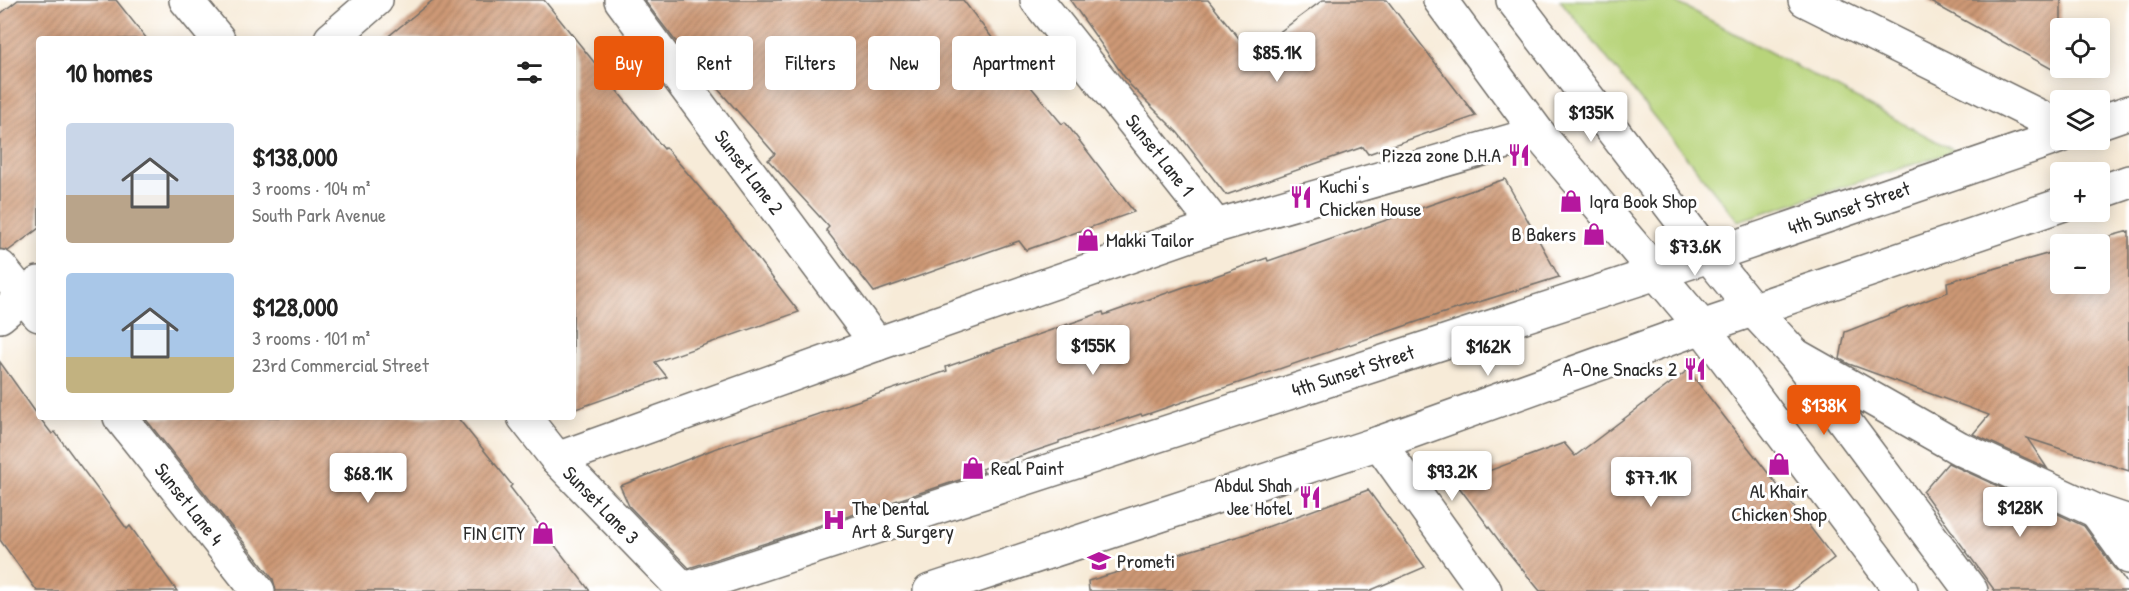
<!DOCTYPE html>
<meta charset="utf-8">
<style>
body{margin:0;font-family:"Patrick Hand",sans-serif;background:#f2f2f2;color:#222;height:100vh;display:flex;flex-direction:column;font-size:22px;white-space:nowrap}
*{box-sizing:border-box;margin:0}
p{font-size:20px;color:#767676}
.icon{flex:none;width:33px;height:33px;fill:none;stroke:currentColor;stroke-width:2;stroke-linecap:round;stroke-linejoin:round}
.map{position:relative;flex:1;overflow:hidden}
.sheet{position:absolute;left:36px;top:36px;width:540px;height:384px;display:flex;flex-direction:column;background:#fff;border-radius:6px;box-shadow:0 3px 15px #0003}
.sheet>*{flex:none}
.top-card{position:absolute;left:594px;top:36px;width:570px;height:54px;display:flex;gap:12px}
.buttons{position:absolute;left:2050px;top:18px;display:grid;gap:12px}
.buttons a{display:grid;place-items:center;width:60px;height:60px;border-radius:6px;background:#fff;box-shadow:0 3px 15px #0003;font-size:30px}
.price{position:absolute;translate:-50% -51px;padding:0 14px;border-radius:6px;background:#fff;color:#222;font-size:20px;line-height:39px;filter:drop-shadow(0 2px 3px #0008)}
.price::after{content:'';position:absolute;left:50%;top:36px;width:18px;height:14px;margin-left:-9px;background:inherit;clip-path:polygon(0 0,100% 0,50% 100%)}
.price.current{background:#ea580c;color:#fff}
ul{padding:0;list-style:none}
li{display:flex;align-items:center;gap:18px;height:150px;padding:0 30px}
li span{display:grid;place-items:center;flex:none;width:168px;height:120px;border-radius:6px;color:#555}
li>.icon{margin-inline-start:auto}
span .icon{width:72px;height:72px;fill:#fffc;stroke-width:1}
li b{font-size:26px}
h2{display:flex;justify-content:space-between;align-items:center;height:72px;padding:0 30px;font-size:26px}
.chip{padding:0 21px;border-radius:6px;background:#fff;box-shadow:0 3px 15px #0003;font-size:21px;line-height:54px}
.chip.current{background:#ea580c;color:#fff}
.map>svg:first-child{display:block}
.green{fill:#b8d47a;stroke:#728052;stroke-width:1.5}
.building{fill:url(#building-hatch)}
.lines{fill:none;stroke-linecap:round;stroke-linejoin:round}
.street-casing{stroke:#726e68;stroke-width:36}
.secondary-casing{stroke:#726e68;stroke-width:36}
.street{stroke:#fff;stroke-width:33}
.secondary{stroke:#fff;stroke-width:33}
.labels{text-anchor:middle;stroke-width:6;stroke-linejoin:round;paint-order:stroke}
.street-label{font-size:20px;fill:#2b2b2b;stroke:#fff}
.poi-label{font-size:20px;fill:#2b2b2b;stroke:#fff;text-anchor:start}
</style>
<div class="map">
<svg width="2129" height="591" viewBox="0 0 2129 591">
<defs>
<pattern id="building-hatch" width="6" height="6" patternUnits="userSpaceOnUse" patternTransform="scale(1.5)"><rect width="6" height="6" fill="#ce9976"/><path d="M-1 1l2-2M0 6l6-6M5 7l2-2" fill="none" stroke="#a77d61"/></pattern>
</defs>
<rect width="100%" height="100%" fill="#fff"/>
<filter id="ink" filterUnits="userSpaceOnUse"><feTurbulence type="fractalNoise" baseFrequency=".0167" numOctaves="2"/><feDisplacementMap in="SourceGraphic" scale="12" xChannelSelector="R" yChannelSelector="G"/><feConvolveMatrix kernelMatrix="1 2 1 2 8 2 1 2 1" color-interpolation-filters="sRGB"/></filter>
<filter id="wash" filterUnits="userSpaceOnUse"><feTurbulence type="fractalNoise" baseFrequency=".008" numOctaves="4" result="noise"/><feDisplacementMap in="SourceGraphic" scale="24" xChannelSelector="R" yChannelSelector="G"/><feGaussianBlur stdDeviation="1.35" result="paint"/><feColorMatrix in="noise" values="0 0 0 0 0 0 0 0 0 0 0 0 0 0 0 0 0 1.4 0 .05"/><feComposite in="paint" operator="in"/></filter>
<g filter="url(#wash)">
<rect width="100%" height="100%" fill="#f7ebd8"/>
<path class="green" d="M 1560,0 L 1672,0 L 1955,151 L 1738,221 Z"/>
<g id="blocks">
<g class="building">
<path d="M 18,0 L 116,0 L 147,39 L 39,39 L 39,228 L 8,251 L 0,249 L 0,14 Z"/>
<path d="M 433,0 L 544,0 L 664,149 L 666,148 L 730,223 L 799,312 L 655,362 L 667,377 L 573,410 L 573,39 L 385,39 Z"/>
<path d="M 644,0 L 963,0 L 1016,69 L 1062,124 L 1065,122 L 1134,212 L 1026,250 L 1019,241 L 874,292 L 826,230 L 829,227 L 768,160 L 775,154 L 673,38 Z"/>
<path d="M 1070,0 L 1208,0 L 1251,53 L 1323,0 L 1387,0 L 1476,116 L 1368,154 L 1363,147 L 1226,195 L 1178,133 L 1130,85 Z"/>
<path d="M 1927,0 L 2061,0 L 2061,74 Z"/>
<path d="M 1505,179 L 1559,277 L 1431,317 L 1142,416 L 1141,414 L 1059,441 L 1059,443 L 982,469 L 984,472 L 689,568 L 629,506 L 620,486 L 714,449 L 947,371 L 946,367 L 1023,340 L 1103,312 L 1104,315 L 1267,258 L 1268,261 Z"/>
<path d="M 2129,231 L 2129,471 L 2027,438 L 2047,468 L 1973,434 L 1989,415 L 1849,364 L 1840,359 L 1845,332 L 1948,292 L 1947,282 L 2061,250 L 2061,284 L 2100,284 L 2100,244 L 2081,244 Z"/>
<path d="M 0,362 L 39,417 L 52,434 L 55,432 L 127,529 L 130,526 L 177,591 L 37,591 L 0,540 Z"/>
<path d="M 1688,370 L 1834,558 L 1791,591 L 1540,591 L 1503,546 L 1456,483 L 1564,443 L 1575,456 Z"/>
<path d="M 144,417 L 457,417 L 512,485 L 510,487 L 590,591 L 276,591 L 273,579 Z"/>
<path d="M 1948,463 L 2084,526 L 2114,568 L 2120,573 L 2129,586 L 2129,591 L 1995,591 L 1923,492 Z"/>
<path d="M 1368,490 L 1425,567 L 1369,591 L 1089,591 L 1088,581 L 1256,531 Z"/>
</g>
</g>
</g>
<g filter="url(#ink)">
<use href="#blocks" fill-opacity="0" stroke="#726e68" stroke-width="1.5"/>
<g class="lines">
<g class="street-casing">
<g id="street">
<path d="M 186,0 L 218,39"/>
<path d="M 621,0 L 877,344"/>
<path d="M 1037,0 L 1216,226"/>
<path d="M 1805,0 L 2061,127"/>
<path d="M 331,39 L 376,0"/>
<path d="M 0,267 L 39,315"/>
<path d="M 0,316 L 39,283"/>
<path d="M 1795,355 L 1959,448 L 2096,511 L 2129,522"/>
<path d="M 120,417 L 258,591"/>
<path d="M 524,417 L 557,459 L 683,589"/>
<path d="M 1379,443 L 1485,591"/>
<path d="M 557,459 L 877,344 L 1216,226 L 1538,133"/>
<path d="M 2096,511 L 2129,557"/>
</g>
</g>
<g class="secondary-casing">
<g id="secondary">
<path d="M 1440,0 L 1538,133 L 1702,327 L 1901,591"/>
<path d="M 1513,0 L 1709,256 L 1753,310 L 1795,355 L 1971,591"/>
<path d="M 2100,122 L 2129,112"/>
<path d="M 2100,192 L 2129,182"/>
<path d="M 679,591 L 1709,256 L 2061,136"/>
<path d="M 930,591 L 1379,443 L 1702,327 L 2061,205"/>
</g>
</g>
<use href="#street" class="street"/>
<use href="#secondary" class="secondary"/>
</g>
</g>
<defs>
<g id="restaurant-bare" transform="scale(1.8)"><path d="M-5-6h1v4h1v-4h1v4h1v-4h1v5L-1.5 .5V6h-2V.5L-5-1ZM5-6V6H3V1.5H1.5Q1.5-4 5-6Z" fill="#b5179e" stroke="#fff" stroke-width="2.5" paint-order="stroke"/></g>
<g id="shop-bare" transform="scale(1.8)"><path d="M-5-2.5h2.3a2.7 3.5 0 0 1 5.4 0H5L5.5 6h-11ZM-1.5-2.5h3a1.5 2.3 0 0 0-3 0Z" fill="#b5179e" stroke="#fff" stroke-width="2.5" paint-order="stroke"/></g>
<g id="hospital-bare" transform="scale(1.8)"><path d="M-5-5h3v3.5h4V-5h3V5h-3V1.5h-4V5h-3Z" fill="#b5179e" stroke="#fff" stroke-width="2.5" paint-order="stroke"/></g>
<g id="school-bare" transform="scale(1.8)"><path d="M0-5L7-2L0 1L-7-2ZM-4 1L0 2.5L4 1V4Q0 6-4 4Z" fill="#b5179e" stroke="#fff" stroke-width="2.5" paint-order="stroke"/></g>
</defs>
<g fill-rule="evenodd">
<use href="#restaurant-bare" x="1519" y="155"/>
<use href="#restaurant-bare" x="1301" y="197"/>
<use href="#shop-bare" x="1571" y="201"/>
<use href="#shop-bare" x="1594" y="234"/>
<use href="#shop-bare" x="1088" y="240"/>
<use href="#restaurant-bare" x="1695" y="369"/>
<use href="#shop-bare" x="1779" y="464"/>
<use href="#shop-bare" x="973" y="468"/>
<use href="#restaurant-bare" x="1310" y="497"/>
<use href="#hospital-bare" x="834" y="520"/>
<use href="#shop-bare" x="543" y="533"/>
<use href="#school-bare" x="1099" y="561"/>
</g>
<g class="labels">
<g class="street-label">
<text transform="translate(1160 155) rotate(52)" y="7">Sunset Lane 1</text>
<text transform="translate(749 172) rotate(53)" y="7">Sunset Lane 2</text>
<text transform="translate(1849 208) rotate(-19)" y="7">4th Sunset Street</text>
<text transform="translate(1353 371) rotate(-18)" y="7">4th Sunset Street</text>
<text transform="translate(189 504) rotate(52)" y="7">Sunset Lane 4</text>
<text transform="translate(601 505) rotate(46)" y="7">Sunset Lane 3</text>
</g>
<g class="poi-label">
<text x="1501" y="162" text-anchor="end">Pizza zone D.H.A</text>
<text x="1319" y="193">Kuchi's<tspan x="1319" dy="23">Chicken House</tspan></text>
<text x="1589" y="208">Iqra Book Shop</text>
<text x="1576" y="241" text-anchor="end">B Bakers</text>
<text x="1106" y="247">Makki Tailor</text>
<text x="1677" y="376" text-anchor="end">A-One Snacks 2</text>
<text x="991" y="475">Real Paint</text>
<text x="1292" y="492" text-anchor="end">Abdul Shah<tspan x="1292" dy="23">Jee Hotel</tspan></text>
<text x="1779" y="498" text-anchor="middle">Al Khair<tspan x="1779" dy="23">Chicken Shop</tspan></text>
<text x="852" y="515">The Dental<tspan x="852" dy="23">Art &amp; Surgery</tspan></text>
<text x="525" y="540" text-anchor="end">FIN CITY</text>
<text x="1117" y="568">Prometi</text>
</g>
</g>
</svg>
<div class="buttons">
<a><svg class="icon" aria-label="locate" viewBox="0 0 24 24"><circle cx="12" cy="12" r="6"/><path d="M12 2v4M12 18v4M2 12h4M18 12h4"/></svg></a>
<a><svg class="icon" aria-label="layers" viewBox="0 0 24 24"><path d="M12 4l9 5-9 5-9-5zM3 14l9 5 9-5"/></svg></a>
<a>+</a>
<a>−</a>
</div>
<b class="price" style="left:1277px;top:83px">$85.1K</b>
<b class="price" style="left:1591px;top:143px">$135K</b>
<b class="price" style="left:1695px;top:277px">$73.6K</b>
<b class="price" style="left:1093px;top:376px">$155K</b>
<b class="price" style="left:1488px;top:377px">$162K</b>
<b class="price current" style="left:1824px;top:436px">$138K</b>
<b class="price" style="left:1452px;top:502px">$93.2K</b>
<b class="price" style="left:368px;top:504px">$68.1K</b>
<b class="price" style="left:1651px;top:508px">$77.1K</b>
<b class="price" style="left:2020px;top:538px">$128K</b>
<div class="top-card">
<a class="chip current">Buy</a>
<a class="chip">Rent</a>
<a class="chip">Filters</a>
<a class="chip">New</a>
<a class="chip">Apartment</a>
</div>
<section class="sheet">
<h2>10 homes<svg class="icon" aria-label="filters" viewBox="0 0 24 24"><path d="M4 7h16M4 17h16"/><circle cx="9" cy="7" r="2"/><circle cx="15" cy="17" r="2"/></svg></h2>
<ul>
<li><span style="background:linear-gradient(#c9d6e8 60%,#b9a48a 0)"><svg class="icon" aria-label="home" viewBox="0 0 24 24"><path d="M3 11l9-7 9 7M6 9v11h12V9"/></svg></span><div><b>$138,000</b><p>3 rooms · 104 m²</p><p>South Park Avenue</p></div></li>
<li><span style="background:linear-gradient(#a9c7e8 70%,#c2b280 0)"><svg class="icon" aria-label="home" viewBox="0 0 24 24"><path d="M3 11l9-7 9 7M6 9v11h12V9"/></svg></span><div><b>$128,000</b><p>3 rooms · 101 m²</p><p>23rd Commercial Street</p></div></li>
</ul>
</section>
</div>
